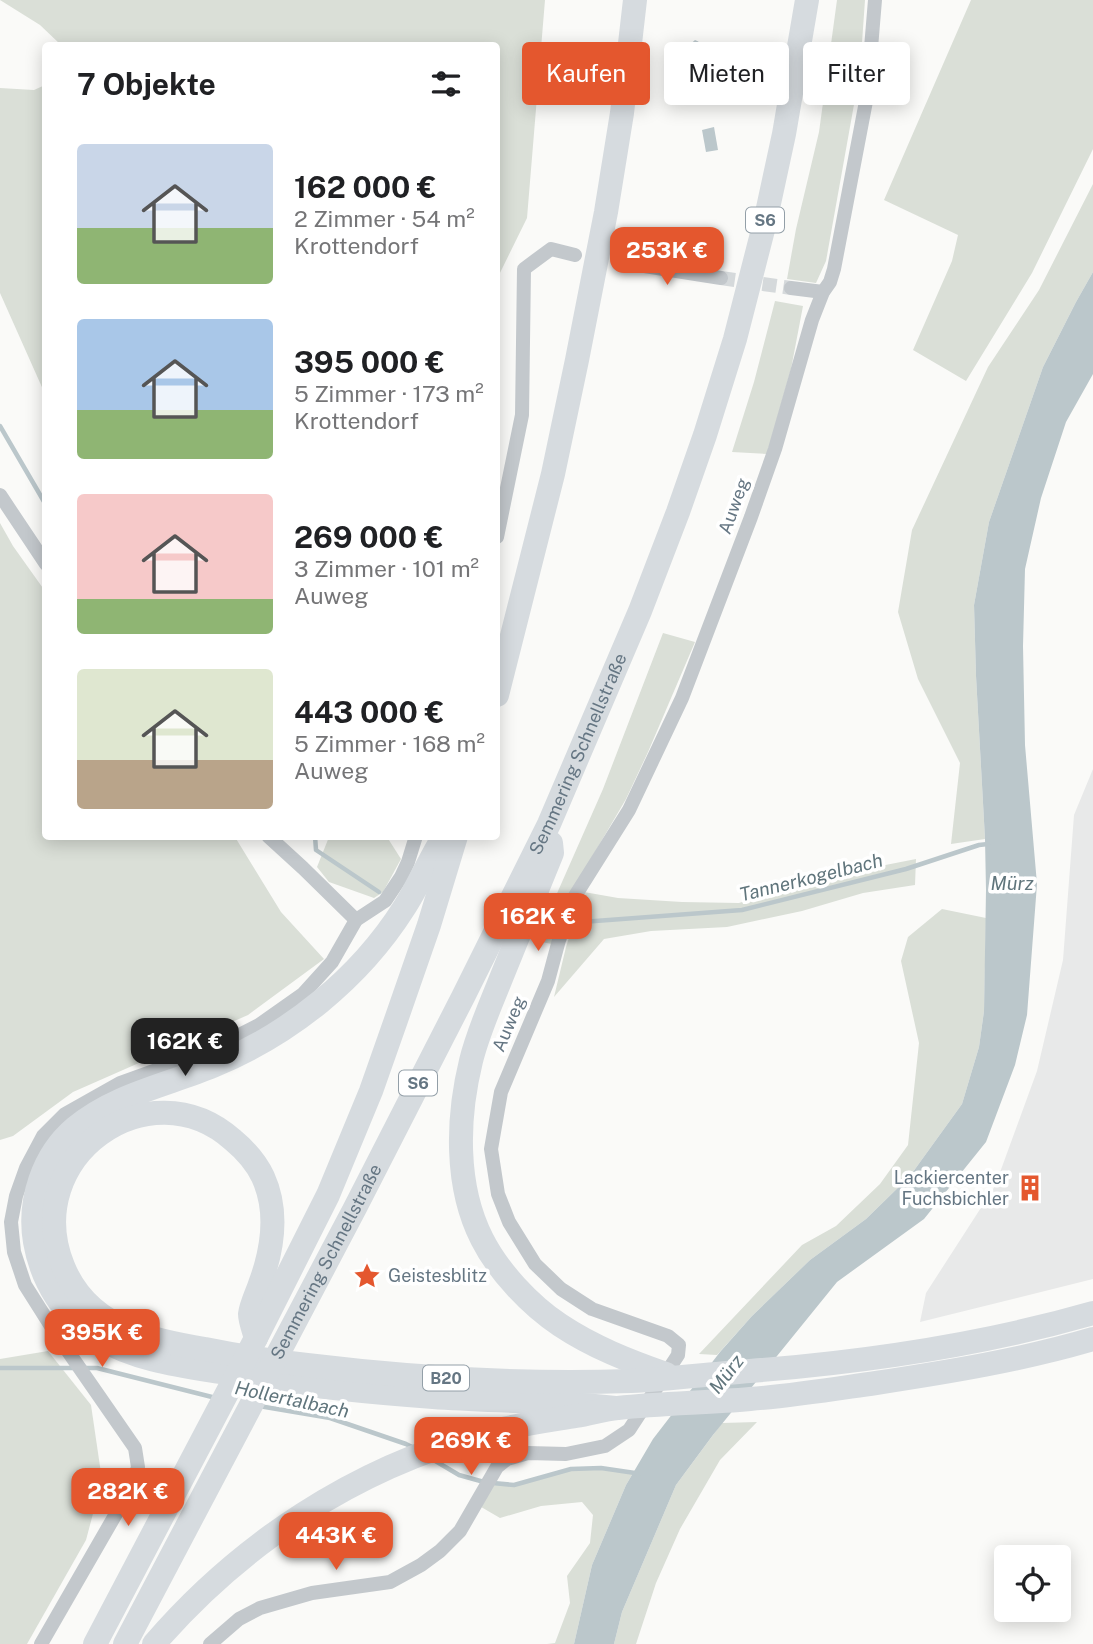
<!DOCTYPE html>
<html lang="de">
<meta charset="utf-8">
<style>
body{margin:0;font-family:"Public Sans",sans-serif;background:#f2f2f2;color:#202124;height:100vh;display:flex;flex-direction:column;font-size:26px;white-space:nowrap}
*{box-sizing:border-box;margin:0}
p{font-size:23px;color:#757577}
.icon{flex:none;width:38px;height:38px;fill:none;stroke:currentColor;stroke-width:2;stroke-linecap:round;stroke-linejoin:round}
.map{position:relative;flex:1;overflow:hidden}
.panel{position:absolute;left:42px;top:42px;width:458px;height:798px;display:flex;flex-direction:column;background:#fff;border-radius:7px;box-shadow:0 4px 18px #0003}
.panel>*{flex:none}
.hud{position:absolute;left:522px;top:42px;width:466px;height:63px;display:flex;gap:14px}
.tools{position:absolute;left:994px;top:1545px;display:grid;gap:14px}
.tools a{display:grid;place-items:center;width:77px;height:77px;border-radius:7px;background:#fff;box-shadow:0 4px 18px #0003;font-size:35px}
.price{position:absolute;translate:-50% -60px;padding:0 16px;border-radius:14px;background:#e4572e;color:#fff;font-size:23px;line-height:46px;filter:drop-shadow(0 2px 4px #0008)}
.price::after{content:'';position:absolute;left:50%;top:42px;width:21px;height:16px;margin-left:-10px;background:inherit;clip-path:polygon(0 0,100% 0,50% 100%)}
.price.current{background:#222;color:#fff}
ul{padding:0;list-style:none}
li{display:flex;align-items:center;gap:21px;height:175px;padding:0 35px}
li span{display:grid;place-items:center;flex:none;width:196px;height:140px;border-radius:7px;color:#555}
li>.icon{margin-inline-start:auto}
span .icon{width:84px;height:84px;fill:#fffc;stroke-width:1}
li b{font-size:30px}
h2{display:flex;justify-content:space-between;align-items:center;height:84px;padding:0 35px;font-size:30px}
.chip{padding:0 24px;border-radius:7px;background:#fff;box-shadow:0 4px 18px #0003;font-size:24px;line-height:63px}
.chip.current{background:#e4572e;color:#fff}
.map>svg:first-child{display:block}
.built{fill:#e8e9e9}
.green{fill:#dadfd7}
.water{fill:#bbc7cb}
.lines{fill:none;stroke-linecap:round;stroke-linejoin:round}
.stream{stroke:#bbc7cb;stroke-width:4.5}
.minor-tunnel{stroke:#d5d9db;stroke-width:14;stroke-dasharray:14 7;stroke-linecap:butt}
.minor{stroke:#c3c8cc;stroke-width:14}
.motorway{stroke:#d6dbdf;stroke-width:24}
.labels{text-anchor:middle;stroke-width:7;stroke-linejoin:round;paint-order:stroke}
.shield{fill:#fff;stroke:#939fa8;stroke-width:2}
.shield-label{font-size:16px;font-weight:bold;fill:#657683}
.street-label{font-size:18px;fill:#657683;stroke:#fff}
.poi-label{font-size:18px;fill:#657683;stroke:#fff;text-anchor:end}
.water-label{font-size:19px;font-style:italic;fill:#60757c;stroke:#fff}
</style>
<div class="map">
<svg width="1093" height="1644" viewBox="0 0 1093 1644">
<rect width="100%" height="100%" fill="#fafaf8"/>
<path class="built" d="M 1093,769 L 1093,1279 L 920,1322 L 926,1293 L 995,1186 L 1037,1071 L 1063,960 L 1074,815 Z"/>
<g class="green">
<path d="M 0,0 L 545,0 L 527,218 L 497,279 L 497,46 L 61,45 L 40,25 Z"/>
<path d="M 837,0 L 865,0 L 860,71 L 826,261 L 816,283 L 787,279 L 796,229 L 819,132 Z"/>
<path d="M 971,0 L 1093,0 L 1093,149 L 1032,273 L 966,381 L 913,350 L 952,261 L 958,235 L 884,200 Z"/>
<path d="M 45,85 L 45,394 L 0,293 L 0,88 L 34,90 Z"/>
<path d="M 1093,184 L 1093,272 L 1076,302 L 1043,367 L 989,522 L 974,605 L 976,676 L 985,839 L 951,844 L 960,763 L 918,679 L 898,612 L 912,530 L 988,367 L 1039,290 Z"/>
<path d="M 775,301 L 803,306 L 791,369 L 767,454 L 732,452 L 754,382 Z"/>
<path d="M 0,523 L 13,546 L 45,591 L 46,836 L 235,837 L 281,912 L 324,959 L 248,1015 L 73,1092 L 13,1136 L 0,1140 Z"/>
<path d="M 663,633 L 695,642 L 648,752 L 626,799 L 565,903 L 552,944 L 536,941 L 603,789 Z"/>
<path d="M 329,837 L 387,837 L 401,859 L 383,892 L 374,898 L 329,882 L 317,867 Z"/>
<path d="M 916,859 L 915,885 L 863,893 L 802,911 L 727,927 L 651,931 L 604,939 L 554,997 L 566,947 L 584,892 L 618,898 L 682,902 L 739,903 L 814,879 Z"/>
<path d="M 942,909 L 986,918 L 984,1011 L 979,1047 L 962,1104 L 910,1176 L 866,1219 L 810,1260 L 752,1316 L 717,1355 L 699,1354 L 802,1245 L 836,1226 L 880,1184 L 908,1145 L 919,1043 L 901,961 L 908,937 Z"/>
<path d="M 48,1351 L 91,1405 L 102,1480 L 86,1540 L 27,1644 L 0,1644 L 0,1359 Z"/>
<path d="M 757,1422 L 720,1460 L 680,1529 L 656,1583 L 636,1644 L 614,1644 L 622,1612 L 676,1485 L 722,1423 Z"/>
<path d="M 601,1468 L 633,1473 L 626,1485 L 592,1565 L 574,1644 L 547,1644 L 555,1643 L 570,1603 L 567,1576 L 590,1543 L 593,1515 L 582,1502 L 541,1506 L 500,1518 L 476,1504 L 489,1482 L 514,1485 L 571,1469 Z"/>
</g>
<g class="water">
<path d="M 695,40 C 711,46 709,69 711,86 L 704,91 L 695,94 L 685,85 L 687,47 Z"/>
<path d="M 714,127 L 718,150 L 706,152 L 702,130 Z"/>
<path d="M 1093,272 L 1093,374 L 1066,422 L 1041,498 L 1025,569 L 1023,646 L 1025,745 L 1037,884 L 1027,1015 L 1015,1065 L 986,1142 L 924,1219 L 837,1282 L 713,1435 L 676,1485 L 622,1612 L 614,1644 L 574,1644 L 592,1565 L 626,1485 L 653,1439 L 720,1352 L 752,1316 L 810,1260 L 866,1219 L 910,1176 L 962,1104 L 979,1047 L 984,1011 L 986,890 L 985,839 L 976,676 L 974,605 L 989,522 L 1043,367 L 1076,302 Z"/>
</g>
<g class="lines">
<g class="stream">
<path d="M 0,426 L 46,505"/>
<path d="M 315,836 L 316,850 L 379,892"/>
<path d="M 582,922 L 742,910 L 906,869 L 979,845 L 988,844"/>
<path d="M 0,1368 L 76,1368"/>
<path d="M 85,1368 L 97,1368 L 216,1398"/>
<path d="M 259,1406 L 330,1418 L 406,1444 L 412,1447"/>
<path d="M 432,1459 L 459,1475 L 484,1482"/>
<path d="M 493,1483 L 514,1485 L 571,1469 L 601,1468 L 635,1473 L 638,1475"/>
</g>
<path class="minor-tunnel" d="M 721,278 L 791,288"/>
<g class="minor">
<path d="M 619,262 L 721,278"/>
<path d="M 791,288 L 823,292"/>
<path d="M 0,495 L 46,564"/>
<path d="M 497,537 L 522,415 L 524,269 L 551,249 L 575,255"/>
<path d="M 268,836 L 303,868 L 356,920"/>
<path d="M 41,1644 L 132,1486 L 138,1467 L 135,1448 L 56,1334 L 25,1285 L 14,1252 L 11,1222 L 16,1196 L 26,1168 L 43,1136 L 65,1114 L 120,1083 L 206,1052 L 259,1025 L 303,994 L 332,962 L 356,920 L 385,901 L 401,877 L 408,862 L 416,836"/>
<path d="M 210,1644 L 239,1619 L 260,1608 L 312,1593 L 390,1582 L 421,1565 L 440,1551 L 460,1531 L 497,1467 L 507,1459 L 528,1453 L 566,1454 L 605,1446 L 629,1430 L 678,1355 L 679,1345 L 668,1336 L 592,1309 L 561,1289 L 535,1264 L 509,1222 L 498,1194 L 491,1149 L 501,1092 L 548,981 L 559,940 L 575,896 L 629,810 L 682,698 L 751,517 L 775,449 L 812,320 L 823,292 L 830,282 L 834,269 L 867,96 L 875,0"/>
</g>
<g class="motorway">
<path d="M 497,695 L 553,474 L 577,360 L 606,212 L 622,113 L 635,0"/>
<path d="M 444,836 C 429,860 419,885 404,908 C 359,979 290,1034 213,1066 C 167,1085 114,1095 75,1128 C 43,1155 28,1201 35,1242 C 42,1282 64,1317 99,1338 C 137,1361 183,1366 226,1373 C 294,1385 364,1392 433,1397 C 493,1401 554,1401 615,1408"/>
<path d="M 551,843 L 552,853 C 535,894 519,935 502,976 C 491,1004 478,1032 471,1061 C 457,1118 455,1186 482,1239 C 498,1271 530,1305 560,1325 C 593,1347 629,1361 666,1374"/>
<path d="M 256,1338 C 254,1331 250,1321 250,1314 C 251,1305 257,1293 260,1284 C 273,1249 279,1212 263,1177 C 256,1162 245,1150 233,1140 C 149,1065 19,1157 63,1266 C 75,1296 99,1318 129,1330 C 153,1340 179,1345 205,1349 C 239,1356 273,1361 307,1365 C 414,1378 523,1385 631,1381 C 671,1379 710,1374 750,1371 C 865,1362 982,1345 1093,1313"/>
<path d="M 95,1644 L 256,1338 L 328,1195 L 371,1091 L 396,1020 L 429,925 L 456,836"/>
<path id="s1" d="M 125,1644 L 355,1208 L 463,997 L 549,824 L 640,611 L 678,512 L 705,435 L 735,339 L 765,222 L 784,134 L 807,0"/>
<path d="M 154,1644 C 240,1544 355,1468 483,1434 C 514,1425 545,1421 576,1416 C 590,1414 604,1409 618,1408 C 662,1403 706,1403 750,1399 C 792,1396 834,1389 876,1383 C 948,1372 1022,1360 1093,1339"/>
</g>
</g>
<defs>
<g id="building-bare" transform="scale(2.1)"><path d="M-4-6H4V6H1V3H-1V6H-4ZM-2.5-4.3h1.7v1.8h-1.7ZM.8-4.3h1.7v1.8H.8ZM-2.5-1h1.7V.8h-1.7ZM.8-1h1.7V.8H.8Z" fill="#e4572e" stroke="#fff" stroke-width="2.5" paint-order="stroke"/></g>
<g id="sight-bare" transform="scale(2.1)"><path d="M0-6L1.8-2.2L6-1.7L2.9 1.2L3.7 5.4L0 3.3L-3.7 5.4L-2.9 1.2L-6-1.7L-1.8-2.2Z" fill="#e4572e" stroke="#fff" stroke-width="2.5" paint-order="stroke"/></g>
</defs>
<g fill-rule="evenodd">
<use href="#building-bare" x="1030" y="1188"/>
<use href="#sight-bare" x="367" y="1276"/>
</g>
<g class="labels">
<g class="shield">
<rect x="746" y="207.5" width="38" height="25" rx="5"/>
<rect x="399" y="1070.5" width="38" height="25" rx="5"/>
<rect x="423" y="1365.5" width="46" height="25" rx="5"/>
</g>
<g class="shield-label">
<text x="765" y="226">S6</text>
<text x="418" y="1089">S6</text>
<text x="446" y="1384">B20</text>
</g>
<g class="street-label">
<text transform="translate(734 506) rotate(-70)" y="6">Auweg</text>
<text dy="6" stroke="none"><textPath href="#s1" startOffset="999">Semmering Schnellstraße</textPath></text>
<text transform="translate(509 1024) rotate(-67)" y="6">Auweg</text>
<text dy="6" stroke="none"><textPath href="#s1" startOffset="432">Semmering Schnellstraße</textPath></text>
</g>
<g class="poi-label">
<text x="1009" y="1184">Lackiercenter<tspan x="1009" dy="21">Fuchsbichler</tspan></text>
<text x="388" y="1282" text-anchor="start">Geistesblitz</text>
</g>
<g class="water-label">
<text transform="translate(811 877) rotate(-14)" y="7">Tannerkogelbach</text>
<text x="1012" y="890">Mürz</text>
<text transform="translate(726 1374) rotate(-52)" y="7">Mürz</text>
<text transform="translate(292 1399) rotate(12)" y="7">Hollertalbach</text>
</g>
</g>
</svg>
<div class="tools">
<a><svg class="icon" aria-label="locate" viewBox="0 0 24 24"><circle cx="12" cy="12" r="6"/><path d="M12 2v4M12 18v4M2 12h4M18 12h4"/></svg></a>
</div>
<b class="price" style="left:667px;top:287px">253K €</b>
<b class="price" style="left:538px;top:953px">162K €</b>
<b class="price current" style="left:185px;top:1078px">162K €</b>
<b class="price" style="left:102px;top:1369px">395K €</b>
<b class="price" style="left:471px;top:1477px">269K €</b>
<b class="price" style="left:128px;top:1528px">282K €</b>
<b class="price" style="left:336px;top:1572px">443K €</b>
<div class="hud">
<a class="chip current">Kaufen</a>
<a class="chip">Mieten</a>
<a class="chip">Filter</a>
</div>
<section class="panel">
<h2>7 Objekte<svg class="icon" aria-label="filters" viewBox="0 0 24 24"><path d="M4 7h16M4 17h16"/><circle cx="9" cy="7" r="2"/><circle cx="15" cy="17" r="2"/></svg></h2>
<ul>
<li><span style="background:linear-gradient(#c9d6e8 60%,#8fb573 0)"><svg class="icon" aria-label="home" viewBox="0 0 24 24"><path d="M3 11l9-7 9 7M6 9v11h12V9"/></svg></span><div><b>162 000 €</b><p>2 Zimmer · 54 m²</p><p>Krottendorf</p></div></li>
<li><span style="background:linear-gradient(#a9c7e8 65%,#8fb573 0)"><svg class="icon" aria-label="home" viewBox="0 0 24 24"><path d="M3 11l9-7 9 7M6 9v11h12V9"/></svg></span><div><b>395 000 €</b><p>5 Zimmer · 173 m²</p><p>Krottendorf</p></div></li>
<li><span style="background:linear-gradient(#f6c9c9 75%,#8fb573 0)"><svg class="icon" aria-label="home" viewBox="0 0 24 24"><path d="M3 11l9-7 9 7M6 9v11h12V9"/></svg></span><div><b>269 000 €</b><p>3 Zimmer · 101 m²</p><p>Auweg</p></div></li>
<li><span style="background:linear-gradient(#dfe7d0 65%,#b9a48a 0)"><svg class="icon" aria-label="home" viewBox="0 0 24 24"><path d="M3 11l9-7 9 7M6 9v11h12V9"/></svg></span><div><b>443 000 €</b><p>5 Zimmer · 168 m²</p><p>Auweg</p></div></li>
</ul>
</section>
</div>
